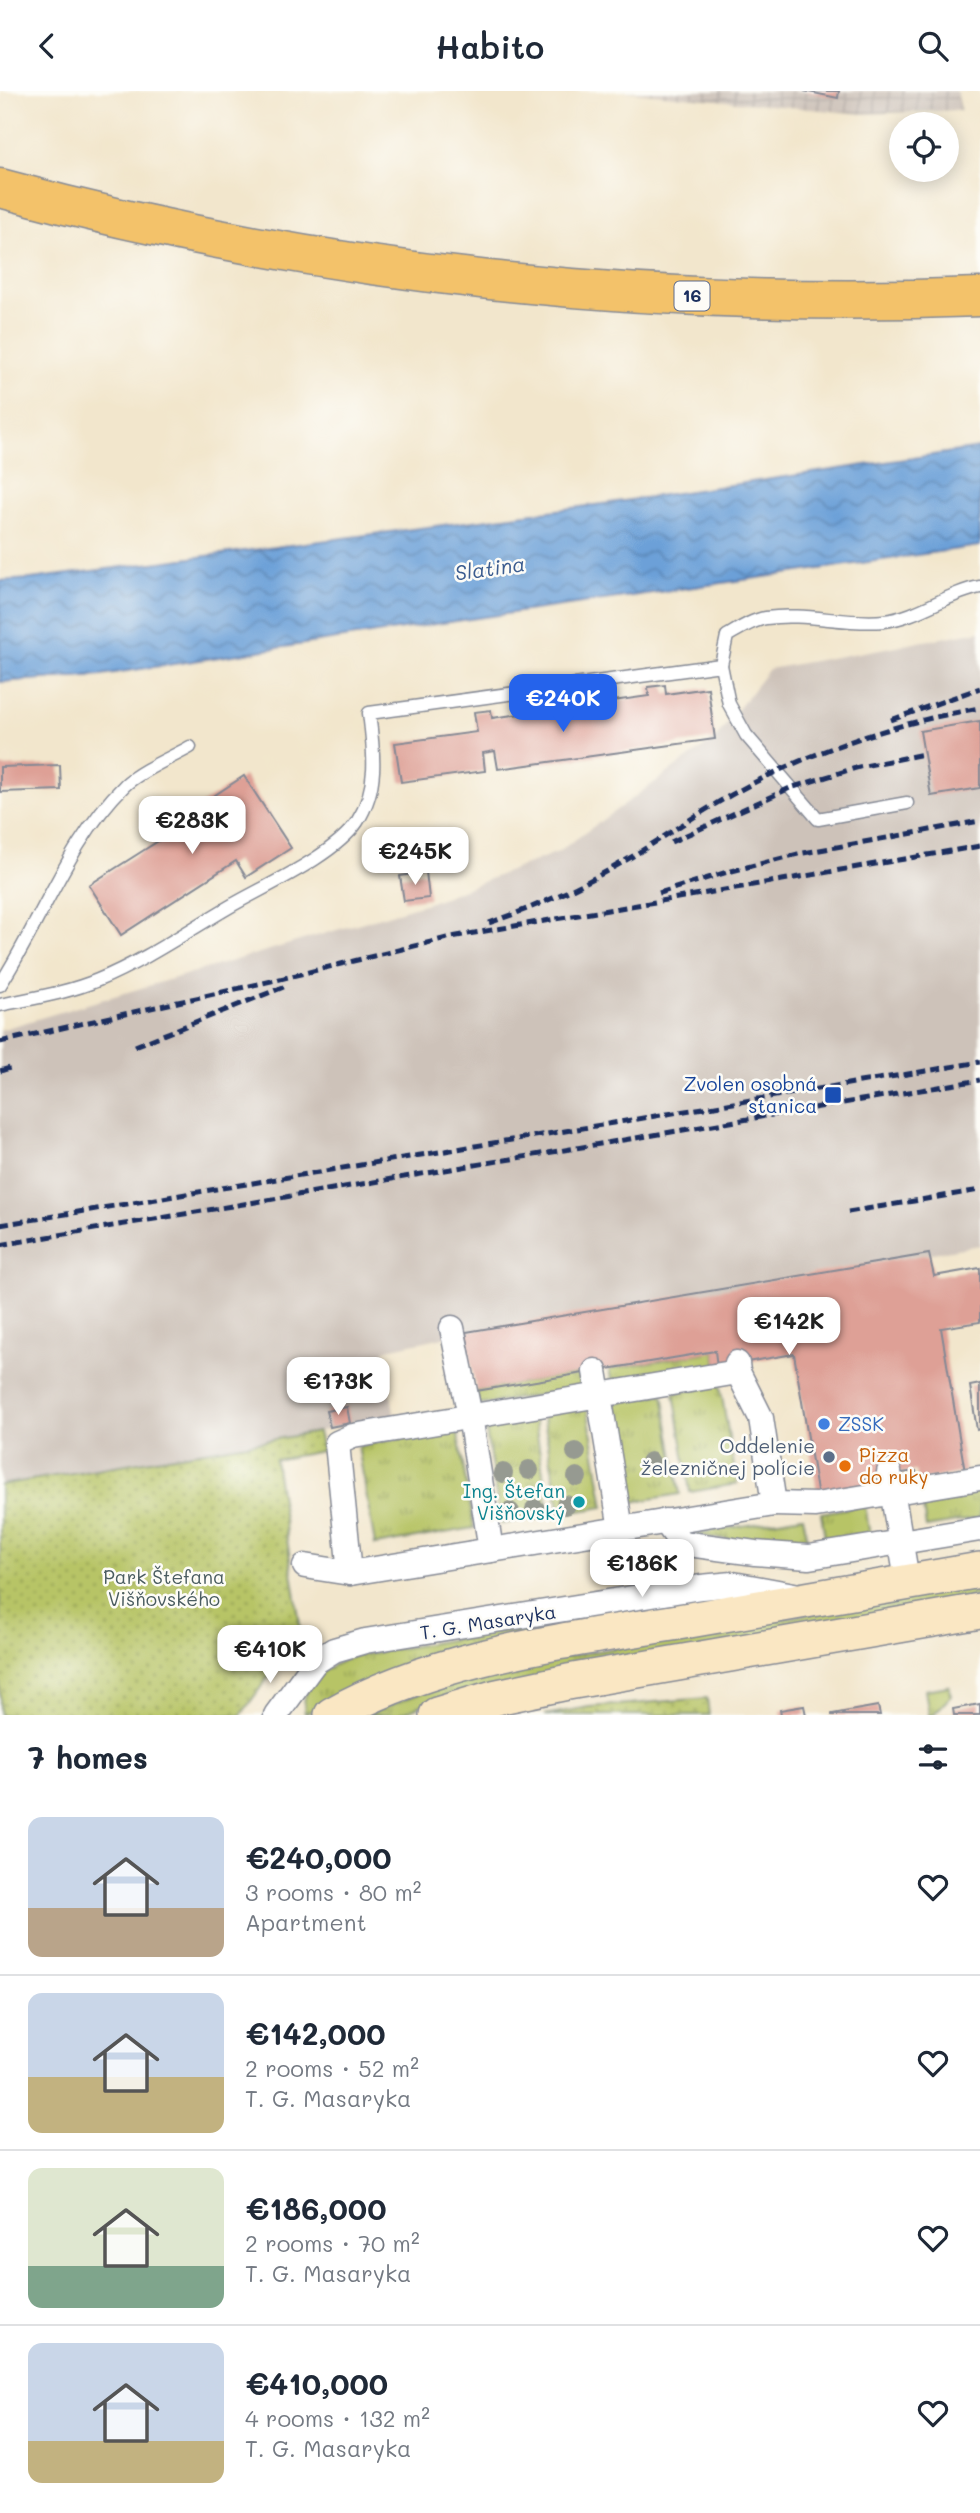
<!DOCTYPE html>
<meta charset="utf-8">
<style>
body{margin:0;font-family:Mali,sans-serif;background:#f2f2f3;color:#1f2937;height:100vh;display:flex;flex-direction:column;font-size:26px;white-space:nowrap}
*{box-sizing:border-box;margin:0}
p{font-size:23px;color:#747a83}
.icon{flex:none;width:38px;height:38px;fill:none;stroke:currentColor;stroke-width:2;stroke-linecap:round;stroke-linejoin:round}
.map{position:relative;height:1624px;overflow:hidden}
.sheet{display:flex;flex-direction:column;background:#fff;flex:1}
.sheet>*{flex:none}
.tools{position:absolute;left:889px;top:21px;display:grid;gap:14px}
.tools a{display:grid;place-items:center;width:70px;height:70px;border-radius:50%;background:#fff;box-shadow:0 4px 18px #0003;font-size:35px}
.price{position:absolute;translate:-50% -60px;padding:0 16px;border-radius:14px;background:#fff;color:#222;font-size:23px;line-height:46px;filter:drop-shadow(0 2px 4px #0008)}
.price::after{content:'';position:absolute;left:50%;top:42px;width:21px;height:16px;margin-left:-10px;background:inherit;clip-path:polygon(0 0,100% 0,50% 100%)}
.price.on{background:#2563eb;color:#fff}
ul{padding:0;list-style:none}
li{display:flex;align-items:center;gap:21px;height:175px;padding:0 28px}
li+li{border-top:2px solid #e0e1e3}
li span{display:grid;place-items:center;flex:none;width:196px;height:140px;border-radius:14px;color:#555}
li>.icon{margin-inline-start:auto}
span .icon{width:84px;height:84px;fill:#fffc;stroke-width:1}
li b{font-size:30px}
h2{display:flex;justify-content:space-between;align-items:center;height:84px;padding:0 28px;font-size:30px}
header{display:flex;justify-content:space-between;align-items:center;height:91px;padding:0 28px;background:#fff;font-size:32px;font-weight:600}
.map>svg:first-child{display:block}
.industrial{fill:url(#industrial-grid)}
.railway{fill:#cdc2b9}
.grass{fill:url(#grass-tufts);stroke:#697a62;stroke-width:2}
.park{fill:url(#park-dots);stroke:#697a62;stroke-width:2}
.water{fill:url(#water-waves);stroke:#44689b;stroke-width:2}
.building{fill:#dea096}
.lines{fill:none;stroke-linecap:round;stroke-linejoin:round}
.lane-casing{stroke:#868a95;stroke-width:15}
.street-casing{stroke:#868a95;stroke-width:27}
.secondary-casing{stroke:#868a95;stroke-width:38}
.primary-casing{stroke:#868a95;stroke-width:41}
.lane{stroke:#fff;stroke-width:12}
.street{stroke:#fff;stroke-width:24}
.secondary{stroke:#fae7c3;stroke-width:35}
.primary{stroke:#f3c26a;stroke-width:38}
.rail{stroke:#1b2f5e;stroke-width:5;stroke-dasharray:10 5;stroke-linecap:butt}
.tree{fill:#969a91}
.transit-dot{fill:#1a4fb4;stroke:#fdfcf7;stroke-width:2.5}
.shop-dot{fill:#3f7fe0;stroke:#fdfcf7;stroke-width:2.5}
.service-dot{fill:#5c6f8a;stroke:#fdfcf7;stroke-width:2.5}
.food-dot{fill:#e8710a;stroke:#fdfcf7;stroke-width:2.5}
.culture-dot{fill:#0f9aa8;stroke:#fdfcf7;stroke-width:2.5}
.labels{text-anchor:middle;stroke-width:5;stroke-linejoin:round;paint-order:stroke}
.shield{fill:#fdfcf7;stroke:#5f6c8c;stroke-width:2}
.shield-label{font-size:18px;font-weight:bold;fill:#1b2f5e}
.transit-label{font-size:19px;fill:#164399;stroke:#fdfcf7;text-anchor:end}
.shop-label{font-size:19px;fill:#366cbe;stroke:#fdfcf7;text-anchor:start}
.service-label{font-size:19px;fill:#4e5e75;stroke:#fdfcf7;text-anchor:end}
.food-label{font-size:19px;fill:#c56008;stroke:#fdfcf7;text-anchor:start}
.culture-label{font-size:19px;fill:#0d838f;stroke:#fdfcf7;text-anchor:end}
.park-label{font-size:19px;fill:#4a5c60;stroke:#fdfcf7}
.street-label{font-size:19px;fill:#1b2f5e;stroke:#fdfcf7}
.water-label{font-size:21px;font-style:italic;fill:#3b5c8f;stroke:#fdfcf7}
</style>
<header><svg class="icon" aria-label="back" viewBox="0 0 24 24"><path d="M15 5l-7 7 7 7"/></svg>Habito<svg class="icon" aria-label="search" viewBox="0 0 24 24"><circle cx="10" cy="10" r="6"/><path d="M15 15l6 6"/></svg></header>
<div class="map">
<svg width="980" height="1624" viewBox="0 0 980 1624">
<defs>
<pattern id="industrial-grid" width="8" height="8" patternUnits="userSpaceOnUse" patternTransform="scale(1.75)"><rect width="8" height="8" fill="#cdc2b9"/><path d="M0 4h8M4 0v8" fill="none" stroke="#afa7a1"/></pattern>
<pattern id="grass-tufts" width="24" height="20" patternUnits="userSpaceOnUse" patternTransform="scale(1.75)"><rect width="24" height="20" fill="#b7c466"/><path d="M3 7l-1-3M5 7V3M7 7l1-3M15 17l-1-3M17 17v-4M19 17l1-3" fill="none" stroke="#94a057"/></pattern>
<pattern id="park-dots" width="8" height="8" patternUnits="userSpaceOnUse" patternTransform="scale(1.75)"><rect width="8" height="8" fill="#b7c466"/><path d="M2 2h.1M6 6h.1" fill="none" stroke="#94a057" stroke-width="1.8" stroke-linecap="round"/></pattern>
<pattern id="water-waves" width="16" height="10" patternUnits="userSpaceOnUse" patternTransform="scale(1.75)"><rect width="16" height="10" fill="#6ca0d8"/><path d="M0 5q4-4 8 0t8 0" fill="none" stroke="#5883b2"/></pattern>
</defs>
<rect width="100%" height="100%" fill="#fdfcf7"/>
<filter id="ink" filterUnits="userSpaceOnUse"><feTurbulence type="fractalNoise" baseFrequency=".0143" numOctaves="2"/><feDisplacementMap in="SourceGraphic" scale="14" xChannelSelector="R" yChannelSelector="G"/><feConvolveMatrix kernelMatrix="1 2 1 2 8 2 1 2 1" color-interpolation-filters="sRGB"/></filter>
<filter id="wash" filterUnits="userSpaceOnUse"><feTurbulence type="fractalNoise" baseFrequency=".00686" numOctaves="4" result="noise"/><feDisplacementMap in="SourceGraphic" scale="28" xChannelSelector="R" yChannelSelector="G"/><feGaussianBlur stdDeviation="1.57" result="paint"/><feColorMatrix in="noise" values="0 0 0 0 0 0 0 0 0 0 0 0 0 0 0 0 0 1.4 0 .05"/><feComposite in="paint" operator="in"/></filter>
<g filter="url(#wash)">
<rect width="100%" height="100%" fill="#f2e6cc"/>
<path class="industrial" d="M 623,0 L 957,0 L 961,19 L 862,23 Z"/>
<path class="railway" d="M 980,540 L 980,1154 L 466,1241 L 384,1259 L 395,1327 L 0,1394 L 0,939 L 431,811 L 558,761 L 715,648 L 769,578 Z"/>
<g class="grass">
<path d="M 715,1260 L 717,1276 L 612,1293 L 609,1278 Z"/>
<path d="M 581,1282 L 584,1297 L 479,1314 L 476,1300 Z"/>
<path d="M 720,1294 L 737,1393 L 690,1401 L 674,1302 Z"/>
<path d="M 663,1303 L 680,1403 L 632,1411 L 615,1312 Z"/>
<path d="M 587,1316 L 604,1416 L 560,1423 L 543,1323 Z"/>
<path d="M 534,1325 L 550,1425 L 501,1433 L 485,1334 Z"/>
<path d="M 457,1338 L 474,1437 L 375,1454 L 358,1355 Z"/>
<path d="M 980,1395 L 980,1427 L 926,1436 L 921,1405 Z"/>
<path d="M 865,1414 L 870,1445 L 826,1452 L 821,1422 Z"/>
<path d="M 803,1425 L 809,1456 L 688,1444 Z"/>
<path d="M 980,1493 L 980,1504 L 427,1612 L 398,1624 L 366,1624 L 423,1601 L 518,1574 Z"/>
<path d="M 720,1503 L 721,1508 L 362,1595 L 305,1623 C 298,1592 330,1573 355,1565 Z"/>
<path d="M 949,1595 L 951,1605 L 933,1624 L 929,1624 L 925,1599 Z"/>
</g>
<g class="park">
<path d="M 318,1341 L 322,1360 L 275,1369 L 301,1540 L 241,1624 L 0,1624 L 0,1394 Z"/>
<path d="M 707,1607 L 709,1624 L 545,1624 L 589,1616 Z"/>
</g>
<path class="water" d="M 980,357 L 980,455 L 435,533 L 101,584 L 0,591 L 0,490 L 31,488 L 603,413 Z"/>
<g id="blocks">
<g class="building">
<path d="M 804,0 L 839,0 L 838,7 Z"/>
<path d="M 665,594 L 666,603 L 708,597 L 715,648 L 498,678 L 495,660 L 483,662 L 485,680 L 401,691 L 395,652 L 477,641 L 474,621 L 491,619 L 492,627 L 649,605 L 648,596 Z"/>
<path d="M 980,630 L 980,697 L 931,705 L 920,640 Z"/>
<path d="M 60,674 L 61,699 L 0,701 L 0,676 Z"/>
<path d="M 244,685 L 291,757 L 246,786 L 236,770 L 121,844 L 89,794 L 204,721 L 200,714 Z"/>
<path d="M 426,781 L 429,807 L 404,810 L 400,785 Z"/>
<path d="M 929,1163 L 934,1185 L 980,1177 L 980,1231 L 941,1237 L 965,1381 L 918,1390 L 916,1380 L 882,1385 L 865,1388 L 866,1398 L 818,1406 L 794,1263 L 717,1276 L 715,1260 L 476,1300 L 466,1241 Z"/>
<path d="M 980,1293 L 980,1338 L 977,1339 L 970,1295 Z"/>
<path d="M 347,1316 L 350,1332 L 330,1336 L 326,1320 Z"/>
<path d="M 980,1613 L 980,1624 L 954,1624 L 953,1618 Z"/>
<path d="M 804,1615 L 806,1624 L 781,1624 L 780,1619 Z"/>
<path d="M 878,1615 L 880,1624 L 832,1624 L 832,1623 Z"/>
</g>
</g>
</g>
<g filter="url(#ink)">
<use href="#blocks" fill-opacity="0" stroke="#868a95" stroke-width="2"/>
<g class="lines">
<g class="lane-casing">
<g id="lane">
<path d="M 721,574 L 727,545 C 739,538 752,529 766,527 C 805,521 845,534 884,530 C 919,526 947,502 980,496"/>
<path d="M 0,894 C 42,829 69,749 125,694 C 141,679 171,667 190,656"/>
<path d="M 0,914 C 33,907 67,902 98,889 C 144,870 186,841 229,816 C 265,795 334,765 357,731 C 379,697 374,661 369,622 L 721,574 L 729,613 L 746,644 L 818,728 L 907,712"/>
</g>
</g>
<g class="street-casing">
<g id="street">
<path d="M 452,1237 L 470,1325 L 491,1459"/>
<path d="M 595,1280 L 621,1438"/>
<path d="M 889,1381 L 905,1477"/>
<path d="M 774,1413 L 816,1414 L 980,1387"/>
<path d="M 665,1430 L 681,1452 L 755,1462 L 809,1466 L 980,1438"/>
<path d="M 305,1475 L 350,1482 L 774,1413 L 761,1327 L 738,1281 L 737,1272"/>
<path d="M 350,1482 L 337,1352 L 353,1345 L 738,1281"/>
<path d="M 276,1624 L 315,1571 L 334,1559 L 365,1550 L 701,1496 L 733,1493 L 794,1504"/>
</g>
</g>
<g class="secondary-casing">
<g id="secondary">
<path d="M 332,1624 C 435,1566 557,1551 672,1532 C 775,1514 877,1497 980,1479"/>
<path d="M 437,1624 L 497,1606 L 568,1591 L 980,1520"/>
</g>
</g>
<g class="primary-casing">
<path id="primary" d="M 0,97 C 315,183 654,219 980,206"/>
</g>
<use href="#lane" class="lane"/>
<use href="#street" class="street"/>
<use href="#secondary" class="secondary"/>
<use href="#primary" class="primary"/>
<g class="rail">
<path d="M 891,629 L 980,597"/>
<path d="M 671,751 L 790,697 L 859,676 L 924,663"/>
<path d="M 659,802 L 724,782 L 798,763 L 980,730"/>
<path d="M 489,832 C 533,817 576,798 616,775 C 653,754 687,729 724,708 C 804,662 890,633 980,617"/>
<path d="M 0,951 L 276,889 L 451,846 L 980,755"/>
<path d="M 135,955 L 286,895"/>
<path d="M 0,980 L 13,976"/>
<path d="M 848,1121 L 980,1099"/>
<path d="M 0,1134 L 980,971"/>
<path d="M 0,1154 L 980,989"/>
</g>
</g>
<g class="tree">
<circle cx="576" cy="1361" r="10"/>
<circle cx="650" cy="1371" r="10"/>
<circle cx="529" cy="1379" r="10"/>
<circle cx="503" cy="1382" r="10"/>
<circle cx="577" cy="1386" r="10"/>
<circle cx="566" cy="1414" r="10"/>
<circle cx="535" cy="1418" r="10"/>
<circle cx="510" cy="1421" r="10"/>
</g>
</g>
<rect class="transit-dot" x="824" y="995" width="18" height="18" rx="3.5"/>
<circle class="shop-dot" cx="824" cy="1333" r="7"/>
<circle class="service-dot" cx="829" cy="1366" r="7"/>
<circle class="food-dot" cx="845" cy="1375" r="7"/>
<circle class="culture-dot" cx="579" cy="1411" r="7"/>
<g class="labels">
<rect class="shield" x="674.5" y="190.5" width="35" height="29" rx="5"/>
<g class="shield-label">
<text x="692" y="211">16</text>
</g>
<g class="transit-label">
<text x="817" y="1000">Zvolen osobná<tspan x="817" dy="22">stanica</tspan></text>
</g>
<g class="shop-label">
<text x="838" y="1340">ZSSK</text>
</g>
<g class="service-label">
<text x="815" y="1362">Oddelenie<tspan x="815" dy="22">železničnej polície</tspan></text>
</g>
<g class="food-label">
<text x="859" y="1371">Pizza<tspan x="859" dy="22">do ruky</tspan></text>
</g>
<g class="culture-label">
<text x="565" y="1407">Ing. Štefan<tspan x="565" dy="22">Višňovský</tspan></text>
</g>
<g class="park-label">
<text x="164" y="1493">Park Štefana<tspan x="164" dy="22">Višňovského</tspan></text>
</g>
<g class="street-label">
<text transform="translate(488 1531) rotate(-9)" y="7">T. G. Masaryka</text>
</g>
<g class="water-label">
<text transform="translate(490 478) rotate(-8)" y="7">Slatina</text>
</g>
</g>
</svg>
<div class="tools">
<a><svg class="icon" aria-label="locate" viewBox="0 0 24 24"><circle cx="12" cy="12" r="6"/><path d="M12 2v4M12 18v4M2 12h4M18 12h4"/></svg></a>
</div>
<b class="price on" style="left:563px;top:643px">€240K</b>
<b class="price" style="left:192px;top:765px">€283K</b>
<b class="price" style="left:415px;top:796px">€245K</b>
<b class="price" style="left:789px;top:1266px">€142K</b>
<b class="price" style="left:338px;top:1326px">€173K</b>
<b class="price" style="left:642px;top:1508px">€186K</b>
<b class="price" style="left:270px;top:1594px">€410K</b>
</div>
<section class="sheet">
<h2>7 homes<svg class="icon" aria-label="filters" viewBox="0 0 24 24"><path d="M4 7h16M4 17h16"/><circle cx="9" cy="7" r="2"/><circle cx="15" cy="17" r="2"/></svg></h2>
<ul>
<li><span style="background:linear-gradient(#c9d6e8 65%,#b9a48a 0)"><svg class="icon" aria-label="home" viewBox="0 0 24 24"><path d="M3 11l9-7 9 7M6 9v11h12V9"/></svg></span><div><b>€240,000</b><p>3 rooms · 80 m²</p><p>Apartment</p></div><svg class="icon" aria-label="heart" viewBox="0 0 24 24"><path d="M12 20l-8-8c-3-5 5-10 8-4 3-6 11-1 8 4z"/></svg></li>
<li><span style="background:linear-gradient(#c9d6e8 60%,#c2b280 0)"><svg class="icon" aria-label="home" viewBox="0 0 24 24"><path d="M3 11l9-7 9 7M6 9v11h12V9"/></svg></span><div><b>€142,000</b><p>2 rooms · 52 m²</p><p>T. G. Masaryka</p></div><svg class="icon" aria-label="heart" viewBox="0 0 24 24"><path d="M12 20l-8-8c-3-5 5-10 8-4 3-6 11-1 8 4z"/></svg></li>
<li><span style="background:linear-gradient(#dfe7d0 70%,#7fa58c 0)"><svg class="icon" aria-label="home" viewBox="0 0 24 24"><path d="M3 11l9-7 9 7M6 9v11h12V9"/></svg></span><div><b>€186,000</b><p>2 rooms · 70 m²</p><p>T. G. Masaryka</p></div><svg class="icon" aria-label="heart" viewBox="0 0 24 24"><path d="M12 20l-8-8c-3-5 5-10 8-4 3-6 11-1 8 4z"/></svg></li>
<li><span style="background:linear-gradient(#c9d6e8 70%,#c2b280 0)"><svg class="icon" aria-label="home" viewBox="0 0 24 24"><path d="M3 11l9-7 9 7M6 9v11h12V9"/></svg></span><div><b>€410,000</b><p>4 rooms · 132 m²</p><p>T. G. Masaryka</p></div><svg class="icon" aria-label="heart" viewBox="0 0 24 24"><path d="M12 20l-8-8c-3-5 5-10 8-4 3-6 11-1 8 4z"/></svg></li>
</ul>
</section>
